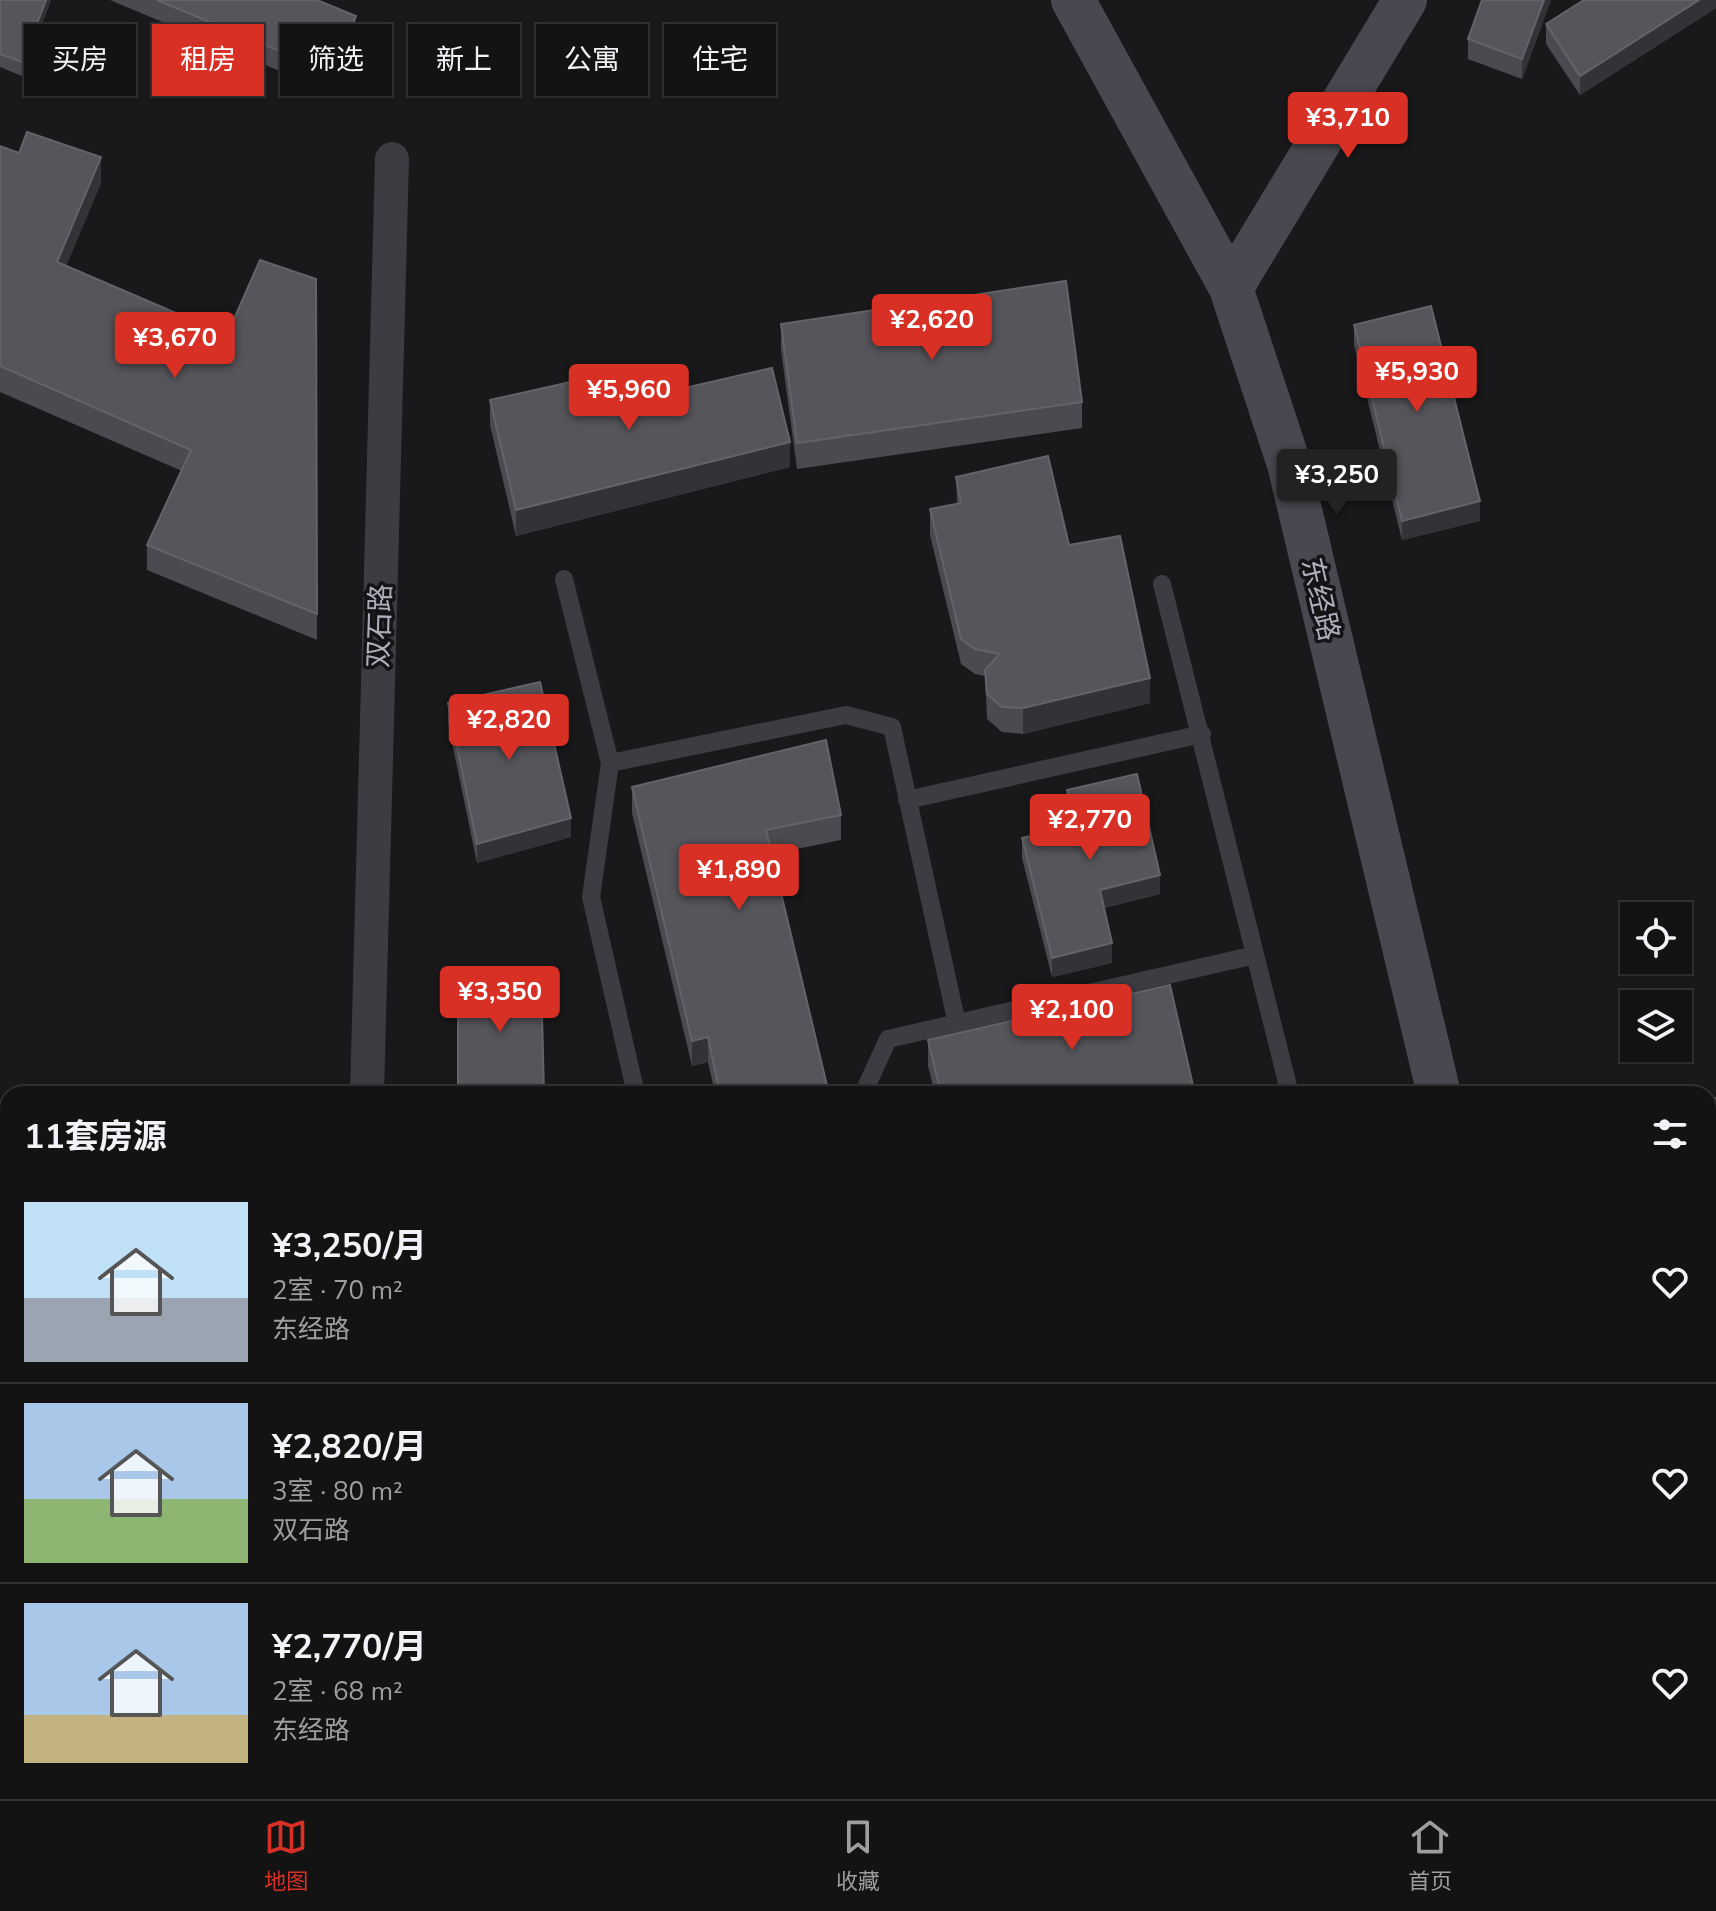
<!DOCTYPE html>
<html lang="zh">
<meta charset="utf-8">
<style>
body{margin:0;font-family:"Nunito Sans","Noto Sans SC",sans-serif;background:#1c1c1d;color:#f1f3f6;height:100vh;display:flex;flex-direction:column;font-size:30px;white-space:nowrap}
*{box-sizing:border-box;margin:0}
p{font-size:26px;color:#9d9ea0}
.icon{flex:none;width:44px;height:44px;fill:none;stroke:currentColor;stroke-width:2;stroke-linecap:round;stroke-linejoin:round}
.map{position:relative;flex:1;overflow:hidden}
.panel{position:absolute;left:0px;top:1086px;width:1716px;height:714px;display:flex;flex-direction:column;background:#131314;border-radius:24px 24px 0 0;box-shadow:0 2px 6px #0004,0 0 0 2px #323234}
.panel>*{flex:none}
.banner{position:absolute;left:24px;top:24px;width:800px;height:72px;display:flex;gap:16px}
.fabs{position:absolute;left:1620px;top:902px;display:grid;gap:16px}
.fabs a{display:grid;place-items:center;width:72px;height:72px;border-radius:0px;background:#131314;box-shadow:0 2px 6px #0004,0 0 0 2px #323234;font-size:40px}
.price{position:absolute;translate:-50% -68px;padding:0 18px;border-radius:8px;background:#d93025;color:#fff;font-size:26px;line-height:52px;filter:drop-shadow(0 2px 4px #0008)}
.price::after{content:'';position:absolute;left:50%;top:48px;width:24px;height:18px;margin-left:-12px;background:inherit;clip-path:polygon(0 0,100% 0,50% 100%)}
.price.selected{background:#222;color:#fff}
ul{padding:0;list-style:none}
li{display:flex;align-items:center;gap:24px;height:200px;padding:0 24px}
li+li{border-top:2px solid #323234}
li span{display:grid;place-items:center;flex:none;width:224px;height:160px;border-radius:0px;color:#555}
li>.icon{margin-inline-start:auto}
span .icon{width:96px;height:96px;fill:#fffc;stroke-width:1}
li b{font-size:34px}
h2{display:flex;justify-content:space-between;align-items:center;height:96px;padding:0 24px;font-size:34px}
.pill{padding:0 28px;border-radius:0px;background:#131314;box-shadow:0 2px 6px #0004,0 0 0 2px #323234;font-size:28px;line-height:72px}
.pill.selected{background:#d93025;color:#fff}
.dock{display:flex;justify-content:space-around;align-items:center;height:112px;border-top:2px solid #323234;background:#131314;font-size:22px;color:#9d9ea0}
.dock a{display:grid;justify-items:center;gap:4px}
.dock .selected{color:#d93025}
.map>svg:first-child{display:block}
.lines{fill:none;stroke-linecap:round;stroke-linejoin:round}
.lane{stroke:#3c3c42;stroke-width:18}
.street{stroke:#3c3c42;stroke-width:34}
.secondary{stroke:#484950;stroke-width:44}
.wall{fill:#4b4a50}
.shaded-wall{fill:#333236}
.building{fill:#56555b;stroke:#63636a;stroke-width:2}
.labels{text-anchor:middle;stroke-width:7;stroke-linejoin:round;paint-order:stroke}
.street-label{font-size:28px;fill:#acaeba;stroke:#141416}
</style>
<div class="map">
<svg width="1716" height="1799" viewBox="0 0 1716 1799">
<rect width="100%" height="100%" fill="#19191b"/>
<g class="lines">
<g class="lane">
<path d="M 564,579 L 610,763 L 591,897 L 636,1094"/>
<path d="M 1162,584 L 1290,1094"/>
<path d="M 610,763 L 846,715 L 892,727 L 957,1024"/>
<path d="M 907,800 L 1202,734"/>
<path d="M 863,1094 L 888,1039 L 1255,955"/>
<path d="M 724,1799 L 728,1792"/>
</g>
<g class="street">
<path d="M 367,1094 L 392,159"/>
<path d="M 302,1799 L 305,1792"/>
</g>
<g class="secondary">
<path d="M 1073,0 L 1231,288 L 1289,464 L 1439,1094"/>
<path d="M 1231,288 L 1405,0"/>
<path d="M 0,1541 L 8,1545"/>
<path d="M 548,1792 L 562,1799"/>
<path d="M 1622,1792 L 1624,1799"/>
</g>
</g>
<g class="wall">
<path d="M 0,0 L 51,0 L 22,76 L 0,67 Z"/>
<path d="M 110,0 L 317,0 L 356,36 L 332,93 Z"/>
<path d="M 1551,0 L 1522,79 L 1468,59 L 1468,39 Z"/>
<path d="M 1716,0 L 1716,8 L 1580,95 L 1546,44 L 1546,24 Z"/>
<path d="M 0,146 L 101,183 L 66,266 L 227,335 L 316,279 L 317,640 L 147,570 L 147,545 L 182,471 L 0,392 Z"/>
<path d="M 781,324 L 1082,402 L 1082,428 L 797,469 L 781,350 Z"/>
<path d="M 1354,325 L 1480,521 L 1402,540 L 1354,345 Z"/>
<path d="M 490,400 L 632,400 L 790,467 L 516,536 L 490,425 Z"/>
<path d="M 956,477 L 1069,545 L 1150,703 L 1023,734 L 1002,732 L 987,719 L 985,676 L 975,674 L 961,664 L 930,535 L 930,509 L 957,504 Z"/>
<path d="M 448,703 L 571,837 L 477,863 L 448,723 Z"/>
<path d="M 632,787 L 841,815 L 841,840 L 772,854 L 829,1094 L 715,1094 L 708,1062 L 692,1066 L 632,813 Z"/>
<path d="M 1067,790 L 1160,894 L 1104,908 L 1112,963 L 1052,977 L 1022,858 L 1022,838 L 1070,826 L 1067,810 Z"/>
<path d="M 928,1040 L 1195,1094 L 935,1094 L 928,1066 Z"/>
<path d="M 1716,1098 L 1714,1202 L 1708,1180 L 1708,1100 Z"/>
<path d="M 1708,1554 L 1716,1567 L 1716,1761 L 1708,1744 Z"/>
<path d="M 1105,1792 L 1404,1792 L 1405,1799 L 1122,1799 Z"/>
</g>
<g class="shaded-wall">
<path d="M 46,0 L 51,0 L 22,76 L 22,62 Z"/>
<path d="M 1544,0 L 1551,0 L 1522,79 L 1522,59 Z"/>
<path d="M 1699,0 L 1716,0 L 1716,8 L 1580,95 L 1580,76 Z"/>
<path d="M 356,16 L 356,36 L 332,93 L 332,73 Z"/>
<path d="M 101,157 L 101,183 L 57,287 L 57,262 Z"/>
<path d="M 790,442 L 790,467 L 516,536 L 516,510 Z"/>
<path d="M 1480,501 L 1480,521 L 1402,540 L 1402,521 Z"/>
<path d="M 1150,678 L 1150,703 L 1023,734 L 1023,708 Z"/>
<path d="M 571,818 L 571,837 L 477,863 L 477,844 Z"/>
<path d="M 1160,875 L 1160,894 L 1100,909 L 1100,890 Z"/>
<path d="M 1112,943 L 1112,963 L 1052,977 L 1052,958 Z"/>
<path d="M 708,1037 L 708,1062 L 692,1066 L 692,1041 Z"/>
<path d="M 1716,1182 L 1716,1202 L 1714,1202 L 1714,1183 Z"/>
</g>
<g class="building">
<path d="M 0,0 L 46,0 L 22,62 L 0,54 Z"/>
<path d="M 157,0 L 317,0 L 356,16 L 332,73 Z"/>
<path d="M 1482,0 L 1544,0 L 1522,59 L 1468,39 Z"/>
<path d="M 1584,0 L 1699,0 L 1580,76 L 1546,24 Z"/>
<path d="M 27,132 L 101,157 L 57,262 L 227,335 L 260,260 L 316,279 L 317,614 L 147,545 L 191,450 L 0,366 L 0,146 L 19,153 Z"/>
<path d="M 1066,281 L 1082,402 L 797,443 L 781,324 Z"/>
<path d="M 1431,306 L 1480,501 L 1402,521 L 1354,325 Z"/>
<path d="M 772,368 L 790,442 L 516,510 L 490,400 L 624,370 L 632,400 Z"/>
<path d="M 1048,456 L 1069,545 L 1120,536 L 1150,678 L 1023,708 L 1002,707 L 987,694 L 985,670 L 1000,654 L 975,649 L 961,639 L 930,509 L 961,503 L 956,477 Z"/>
<path d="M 540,682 L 571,818 L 477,844 L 448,703 Z"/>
<path d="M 826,740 L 841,815 L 766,830 L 829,1094 L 720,1094 L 708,1037 L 692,1041 L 632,787 Z"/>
<path d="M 1137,774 L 1160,875 L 1100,890 L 1112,943 L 1052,958 L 1022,838 L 1074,825 L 1067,790 Z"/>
<path d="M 458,974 L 541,974 L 544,1094 L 458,1094 Z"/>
<path d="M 1170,985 L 1195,1094 L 941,1094 L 928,1040 Z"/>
<path d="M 1716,1098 L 1716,1182 L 1714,1183 L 1708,1160 L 1708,1100 Z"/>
<path d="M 1708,1554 L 1709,1554 L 1716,1567 L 1716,1741 L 1708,1725 Z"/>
<path d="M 0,1784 L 8,1787 L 8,1792 L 19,1792 L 36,1799 L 0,1799 Z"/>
<path d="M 1166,1792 L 1404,1792 L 1405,1799 L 1182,1799 Z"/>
</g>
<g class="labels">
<g class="street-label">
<text transform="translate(1321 599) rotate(77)" y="10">东经路</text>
<text transform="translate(379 626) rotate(-88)" y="10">双石路</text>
</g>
</g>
</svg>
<div class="fabs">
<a><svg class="icon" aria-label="locate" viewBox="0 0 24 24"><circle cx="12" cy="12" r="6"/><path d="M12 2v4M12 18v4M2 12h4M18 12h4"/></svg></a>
<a><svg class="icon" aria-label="layers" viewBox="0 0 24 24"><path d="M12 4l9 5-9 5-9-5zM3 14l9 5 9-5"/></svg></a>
</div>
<b class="price" style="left:1348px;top:160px">¥3,710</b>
<b class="price" style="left:932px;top:362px">¥2,620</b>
<b class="price" style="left:175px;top:380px">¥3,670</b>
<b class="price" style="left:1417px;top:414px">¥5,930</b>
<b class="price" style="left:629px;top:432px">¥5,960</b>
<b class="price selected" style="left:1337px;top:517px">¥3,250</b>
<b class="price" style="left:509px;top:762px">¥2,820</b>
<b class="price" style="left:1090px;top:862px">¥2,770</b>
<b class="price" style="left:739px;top:912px">¥1,890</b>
<b class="price" style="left:500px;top:1034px">¥3,350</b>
<b class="price" style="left:1072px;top:1052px">¥2,100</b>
<div class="banner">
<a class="pill">买房</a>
<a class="pill selected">租房</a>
<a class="pill">筛选</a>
<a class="pill">新上</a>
<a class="pill">公寓</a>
<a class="pill">住宅</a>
</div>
<section class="panel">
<h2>11套房源<svg class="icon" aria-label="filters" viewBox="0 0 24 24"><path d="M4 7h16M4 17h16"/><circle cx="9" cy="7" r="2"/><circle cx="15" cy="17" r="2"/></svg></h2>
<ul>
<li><span style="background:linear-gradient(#bfe0f5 60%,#9aa5b1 0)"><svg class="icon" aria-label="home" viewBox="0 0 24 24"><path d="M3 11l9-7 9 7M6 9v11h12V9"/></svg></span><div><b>¥3,250/月</b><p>2室 · 70 m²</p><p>东经路</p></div><svg class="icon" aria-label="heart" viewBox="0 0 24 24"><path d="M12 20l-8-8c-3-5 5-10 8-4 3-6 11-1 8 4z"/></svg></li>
<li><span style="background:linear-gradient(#a9c7e8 60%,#8fb573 0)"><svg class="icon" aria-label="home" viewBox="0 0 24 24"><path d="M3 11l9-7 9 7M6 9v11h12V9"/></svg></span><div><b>¥2,820/月</b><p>3室 · 80 m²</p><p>双石路</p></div><svg class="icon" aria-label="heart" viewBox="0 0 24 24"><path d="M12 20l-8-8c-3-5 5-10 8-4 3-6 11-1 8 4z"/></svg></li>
<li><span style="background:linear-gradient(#a9c7e8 70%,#c2b280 0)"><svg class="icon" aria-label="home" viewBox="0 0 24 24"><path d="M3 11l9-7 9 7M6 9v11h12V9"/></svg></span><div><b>¥2,770/月</b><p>2室 · 68 m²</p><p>东经路</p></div><svg class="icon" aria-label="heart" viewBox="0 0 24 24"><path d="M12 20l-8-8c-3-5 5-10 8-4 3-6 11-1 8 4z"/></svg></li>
</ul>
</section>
</div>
<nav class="dock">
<a class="selected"><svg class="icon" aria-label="map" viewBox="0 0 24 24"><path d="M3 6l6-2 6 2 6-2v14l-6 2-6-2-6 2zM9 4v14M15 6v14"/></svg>地图</a>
<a><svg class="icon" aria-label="saved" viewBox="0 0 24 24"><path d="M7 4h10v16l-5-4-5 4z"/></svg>收藏</a>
<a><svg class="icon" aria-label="home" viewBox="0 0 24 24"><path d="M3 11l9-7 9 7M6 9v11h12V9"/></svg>首页</a>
</nav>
